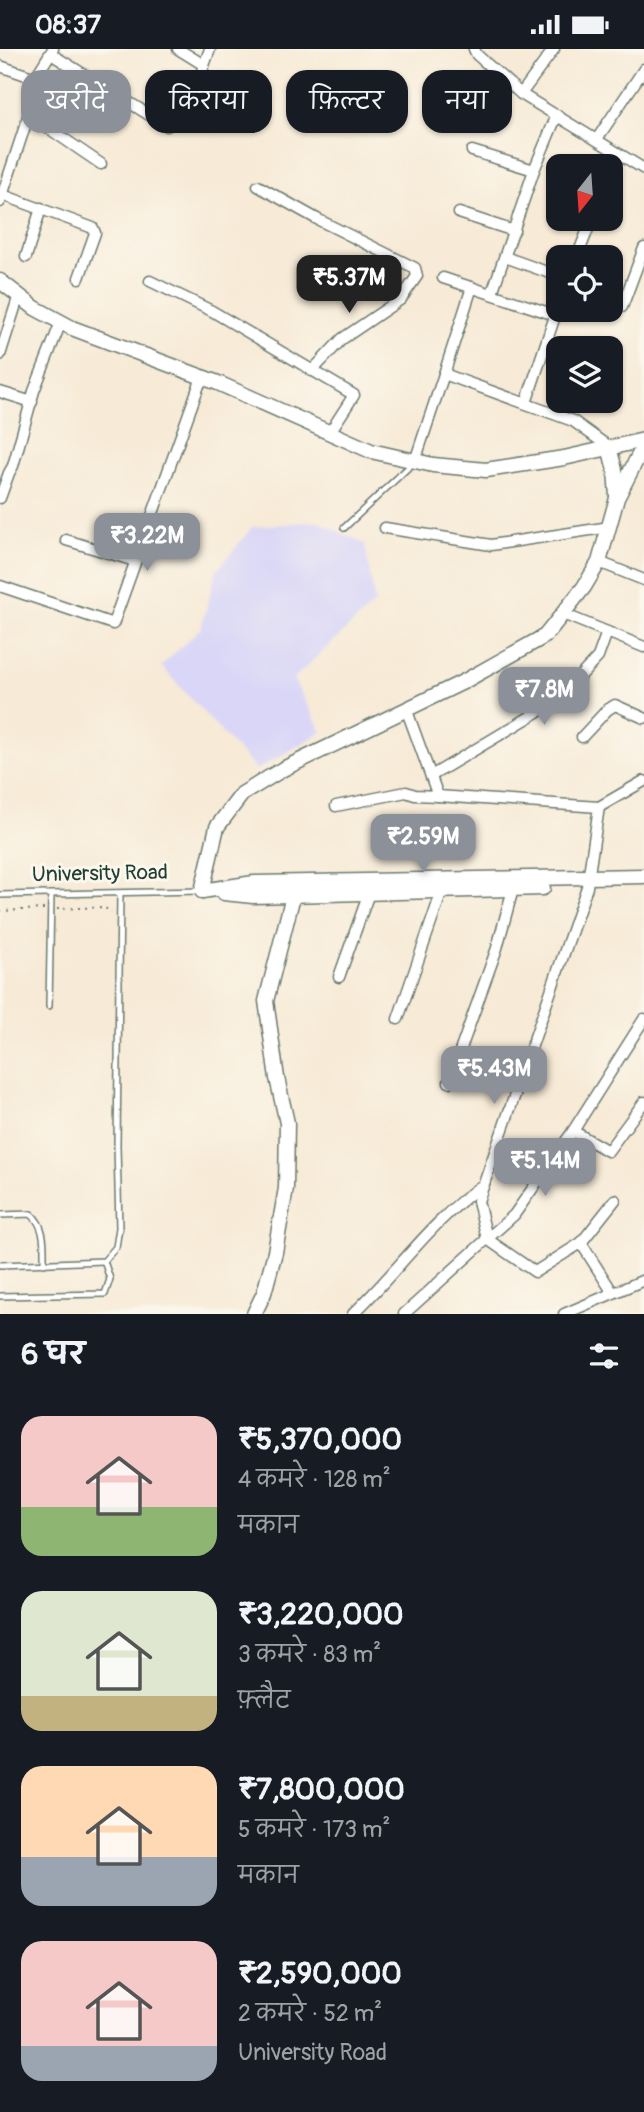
<!DOCTYPE html>
<html lang="hi">
<meta charset="utf-8">
<style>
body{margin:0;font-family:Pangolin,"Playpen Sans Deva",sans-serif;background:#20242c;color:#f1f3f6;height:100vh;display:flex;flex-direction:column;font-size:26px;white-space:nowrap}
*{box-sizing:border-box;margin:0}
p{font-size:23px;color:#9ea1a6}
.icon{flex:none;width:38px;height:38px;fill:none;stroke:currentColor;stroke-width:2;stroke-linecap:round;stroke-linejoin:round}
.map{position:relative;height:1265px;overflow:hidden}
.sheet{display:flex;flex-direction:column;background:#171b24;flex:1}
.sheet>*{flex:none}
.hud{position:absolute;left:21px;top:21px;width:602px;height:63px;display:flex;gap:14px}
.needle{width:46px;rotate:197deg}
.tools{position:absolute;left:546px;top:105px;display:grid;gap:14px}
.tools a{display:grid;place-items:center;width:77px;height:77px;border-radius:14px;background:#171b24;box-shadow:0 2px 5px #0004;font-size:35px}
.price{position:absolute;translate:-50% -60px;padding:0 16px;border-radius:14px;background:#8c9099;color:#fff;font-size:23px;line-height:46px;filter:drop-shadow(0 2px 4px #0008)}
.price::after{content:'';position:absolute;left:50%;top:42px;width:21px;height:16px;margin-left:-10px;background:inherit;clip-path:polygon(0 0,100% 0,50% 100%)}
.price.selected{background:#222;color:#fff}
ul{padding:0;list-style:none}
li{display:flex;align-items:center;gap:21px;height:175px;padding:0 21px}
li span{display:grid;place-items:center;flex:none;width:196px;height:140px;border-radius:21px;color:#555}
li>.icon{margin-inline-start:auto}
span .icon{width:84px;height:84px;fill:#fffc;stroke-width:1}
li b{font-size:30px}
h2{display:flex;justify-content:space-between;align-items:center;height:84px;padding:0 21px;font-size:30px}
.pill{padding:0 24px;border-radius:21px;background:#171b24;box-shadow:0 2px 5px #0004;font-size:24px;line-height:63px}
.pill.selected{background:#8c9099;color:#fff}
.status{display:flex;justify-content:space-between;align-items:center;height:49px;padding:0 35px;background:#171b24;direction:ltr}
.status svg{height:19px;fill:currentColor}
.map>svg:first-child{display:block}
.built{fill:#d9d6f7}
.lines{fill:none;stroke-linecap:round;stroke-linejoin:round}
.service-casing{stroke:#6b7a6d;stroke-width:8}
.minor-casing{stroke:#6b7a6d;stroke-width:13}
.tertiary-casing{stroke:#6b7a6d;stroke-width:17}
.path{stroke:#6b7a6d;stroke-width:2;stroke-dasharray:2 5;stroke-linecap:butt}
.service{stroke:#fff;stroke-width:5}
.minor{stroke:#fff;stroke-width:10}
.tertiary{stroke:#fff;stroke-width:14}
.labels{text-anchor:middle;stroke-width:6;stroke-linejoin:round;paint-order:stroke}
.street-label{font-size:21px;fill:#1f3d34;stroke:#fbf7ec}
</style>
<div class="status"><b>08:37</b><svg viewBox="0 0 49 12"><path d="M0 12V9h3v3zM5 12V6h3v6zM10 12V3h3v9zM15 12V0h3v12zM26 1h20v11H26zM47 4h2v5h-2z"/></svg></div>
<div class="map">
<svg width="644" height="1265" viewBox="0 0 644 1265">
<rect width="100%" height="100%" fill="#fbf7ec"/>
<filter id="ink" filterUnits="userSpaceOnUse"><feTurbulence type="fractalNoise" baseFrequency=".0143" numOctaves="2"/><feDisplacementMap in="SourceGraphic" scale="14" xChannelSelector="R" yChannelSelector="G"/><feConvolveMatrix kernelMatrix="1 2 1 2 8 2 1 2 1" color-interpolation-filters="sRGB"/></filter>
<filter id="wash" filterUnits="userSpaceOnUse"><feTurbulence type="fractalNoise" baseFrequency=".00686" numOctaves="4" result="noise"/><feDisplacementMap in="SourceGraphic" scale="28" xChannelSelector="R" yChannelSelector="G"/><feGaussianBlur stdDeviation="1.57" result="paint"/><feColorMatrix in="noise" values="0 0 0 0 0 0 0 0 0 0 0 0 0 0 0 0 0 1.4 0 .05"/><feComposite in="paint" operator="in"/></filter>
<g filter="url(#wash)">
<rect width="100%" height="100%" fill="#f7ead6"/>
<path class="built" d="M 317,472 L 365,495 L 375,554 L 293,630 L 322,683 L 256,721 L 161,617 L 201,579 L 216,523 L 252,478 Z"/>
</g>
<g filter="url(#ink)">
<g class="lines">
<g class="service-casing">
<g id="service">
<path d="M 344,479 L 413,414"/>
<path d="M 0,846 L 202,842"/>
<path d="M 49,957 L 51,846"/>
<path d="M 0,1166 L 31,1165 C 46,1178 44,1197 44,1215"/>
<path d="M 0,1216 L 104,1212 L 116,1198 L 119,1179 L 117,1097 L 120,845"/>
<path d="M 0,1247 L 105,1245 L 110,1230 L 104,1212"/>
</g>
</g>
<g class="minor-casing">
<g id="minor">
<path d="M 178,0 L 204,16"/>
<path d="M 474,0 L 477,6 L 521,45 L 644,120"/>
<path d="M 51,5 L 167,77 L 199,30 L 210,0"/>
<path d="M 0,17 L 35,29"/>
<path d="M 521,45 L 554,0"/>
<path d="M 28,68 L 38,72 L 101,115"/>
<path d="M 597,90 L 644,20"/>
<path d="M 472,102 L 534,121"/>
<path d="M 611,119 L 616,104"/>
<path d="M 258,137 L 317,170 L 415,219 L 417,227 L 401,250 L 342,290 L 312,322"/>
<path d="M 0,145 L 93,179 L 95,184 L 79,229"/>
<path d="M 0,153 L 28,68 L 35,29 L 53,0"/>
<path d="M 459,164 L 514,182"/>
<path d="M 26,208 L 41,159"/>
<path d="M 505,208 L 558,227"/>
<path d="M 577,208 L 592,170"/>
<path d="M 443,229 L 555,266"/>
<path d="M 150,232 L 212,262 L 354,346 L 330,383"/>
<path d="M 492,244 L 534,121 L 557,66"/>
<path d="M 622,258 L 644,199"/>
<path d="M 0,306 L 19,246"/>
<path d="M 444,325 L 472,238"/>
<path d="M 0,343 L 32,353"/>
<path d="M 526,354 L 558,258"/>
<path d="M 415,412 L 444,325 L 573,372 L 609,398"/>
<path d="M 0,449 L 9,424 L 13,417 L 34,342 L 61,273"/>
<path d="M 385,479 L 491,496 L 610,478"/>
<path d="M 66,491 L 135,512"/>
<path d="M 599,513 L 644,531"/>
<path d="M 0,537 L 113,575 L 202,328"/>
<path d="M 563,565 L 644,598"/>
<path d="M 582,688 L 607,661 L 615,656 L 644,669"/>
<path d="M 431,727 L 558,651 L 598,608 L 607,583"/>
<path d="M 336,757 L 406,743 L 415,746 L 438,747"/>
<path d="M 599,758 L 644,732"/>
<path d="M 339,928 L 369,844"/>
<path d="M 398,970 L 442,842"/>
<path d="M 644,970 L 573,1082 L 608,1102 L 644,1053"/>
<path d="M 449,1033 L 497,899 L 513,840"/>
<path d="M 573,1082 L 514,1166 L 487,1190 L 535,1223 L 581,1194 L 613,1244"/>
<path d="M 581,1194 L 615,1151"/>
<path d="M 353,1265 C 397,1223 434,1169 484,1135"/>
<path d="M 404,1265 L 487,1190 L 478,1152 L 587,838 L 599,758 L 438,747 L 407,662"/>
<path d="M 564,1265 L 644,1231"/>
</g>
</g>
<g class="tertiary-casing">
<g id="tertiary">
<path d="M 0,232 L 35,259 L 72,279 L 218,334 L 371,402 L 433,416 L 486,421 L 564,409 L 644,391"/>
<path d="M 609,398 L 615,421 L 617,447"/>
<path d="M 202,842 L 217,778 L 242,745 L 283,720 L 463,633 L 545,587 L 584,538 L 599,513 L 617,449 L 644,396"/>
<path d="M 202,842 L 254,834 L 644,827"/>
<path d="M 224,844 L 253,847 L 543,839"/>
<path d="M 254,1265 L 264,1244 L 275,1203 L 286,1139 L 287,1074 L 277,1029 L 266,952 L 295,839"/>
</g>
</g>
<g class="path">
<path d="M 57,860 L 104,858 L 111,864"/>
<path d="M 0,862 L 44,860"/>
</g>
<use href="#service" class="service"/>
<use href="#minor" class="minor"/>
<use href="#tertiary" class="tertiary"/>
</g>
</g>
<g class="labels">
<g class="street-label">
<text transform="translate(100 824) rotate(-1)" y="7">University Road</text>
</g>
</g>
</svg>
<div class="tools">
<a><svg class="needle" viewBox="-14 -14 28 28"><path d="M0-13l5 13h-10z" fill="#e53935"/><path d="M0 13l5-13h-10z" fill="#9ea1a6"/></svg></a>
<a><svg class="icon" aria-label="locate" viewBox="0 0 24 24"><circle cx="12" cy="12" r="6"/><path d="M12 2v4M12 18v4M2 12h4M18 12h4"/></svg></a>
<a><svg class="icon" aria-label="layers" viewBox="0 0 24 24"><path d="M12 4l9 5-9 5-9-5zM3 14l9 5 9-5"/></svg></a>
</div>
<b class="price selected" style="left:349px;top:266px">₹5.37M</b>
<b class="price" style="left:147px;top:524px">₹3.22M</b>
<b class="price" style="left:544px;top:678px">₹7.8M</b>
<b class="price" style="left:423px;top:825px">₹2.59M</b>
<b class="price" style="left:494px;top:1057px">₹5.43M</b>
<b class="price" style="left:545px;top:1149px">₹5.14M</b>
<div class="hud">
<a class="pill selected">खरीदें</a>
<a class="pill">किराया</a>
<a class="pill">फ़िल्टर</a>
<a class="pill">नया</a>
</div>
</div>
<section class="sheet">
<h2>6 घर<svg class="icon" aria-label="filters" viewBox="0 0 24 24"><path d="M4 7h16M4 17h16"/><circle cx="9" cy="7" r="2"/><circle cx="15" cy="17" r="2"/></svg></h2>
<ul>
<li><span style="background:linear-gradient(#f6c9c9 65%,#8fb573 0)"><svg class="icon" aria-label="home" viewBox="0 0 24 24"><path d="M3 11l9-7 9 7M6 9v11h12V9"/></svg></span><div><b>₹5,370,000</b><p>4 कमरे · 128 m²</p><p>मकान</p></div></li>
<li><span style="background:linear-gradient(#dfe7d0 75%,#c2b280 0)"><svg class="icon" aria-label="home" viewBox="0 0 24 24"><path d="M3 11l9-7 9 7M6 9v11h12V9"/></svg></span><div><b>₹3,220,000</b><p>3 कमरे · 83 m²</p><p>फ़्लैट</p></div></li>
<li><span style="background:linear-gradient(#ffd9b3 65%,#9aa5b1 0)"><svg class="icon" aria-label="home" viewBox="0 0 24 24"><path d="M3 11l9-7 9 7M6 9v11h12V9"/></svg></span><div><b>₹7,800,000</b><p>5 कमरे · 173 m²</p><p>मकान</p></div></li>
<li><span style="background:linear-gradient(#f6c9c9 75%,#9aa5b1 0)"><svg class="icon" aria-label="home" viewBox="0 0 24 24"><path d="M3 11l9-7 9 7M6 9v11h12V9"/></svg></span><div><b>₹2,590,000</b><p>2 कमरे · 52 m²</p><p>University Road</p></div></li>
</ul>
</section>
